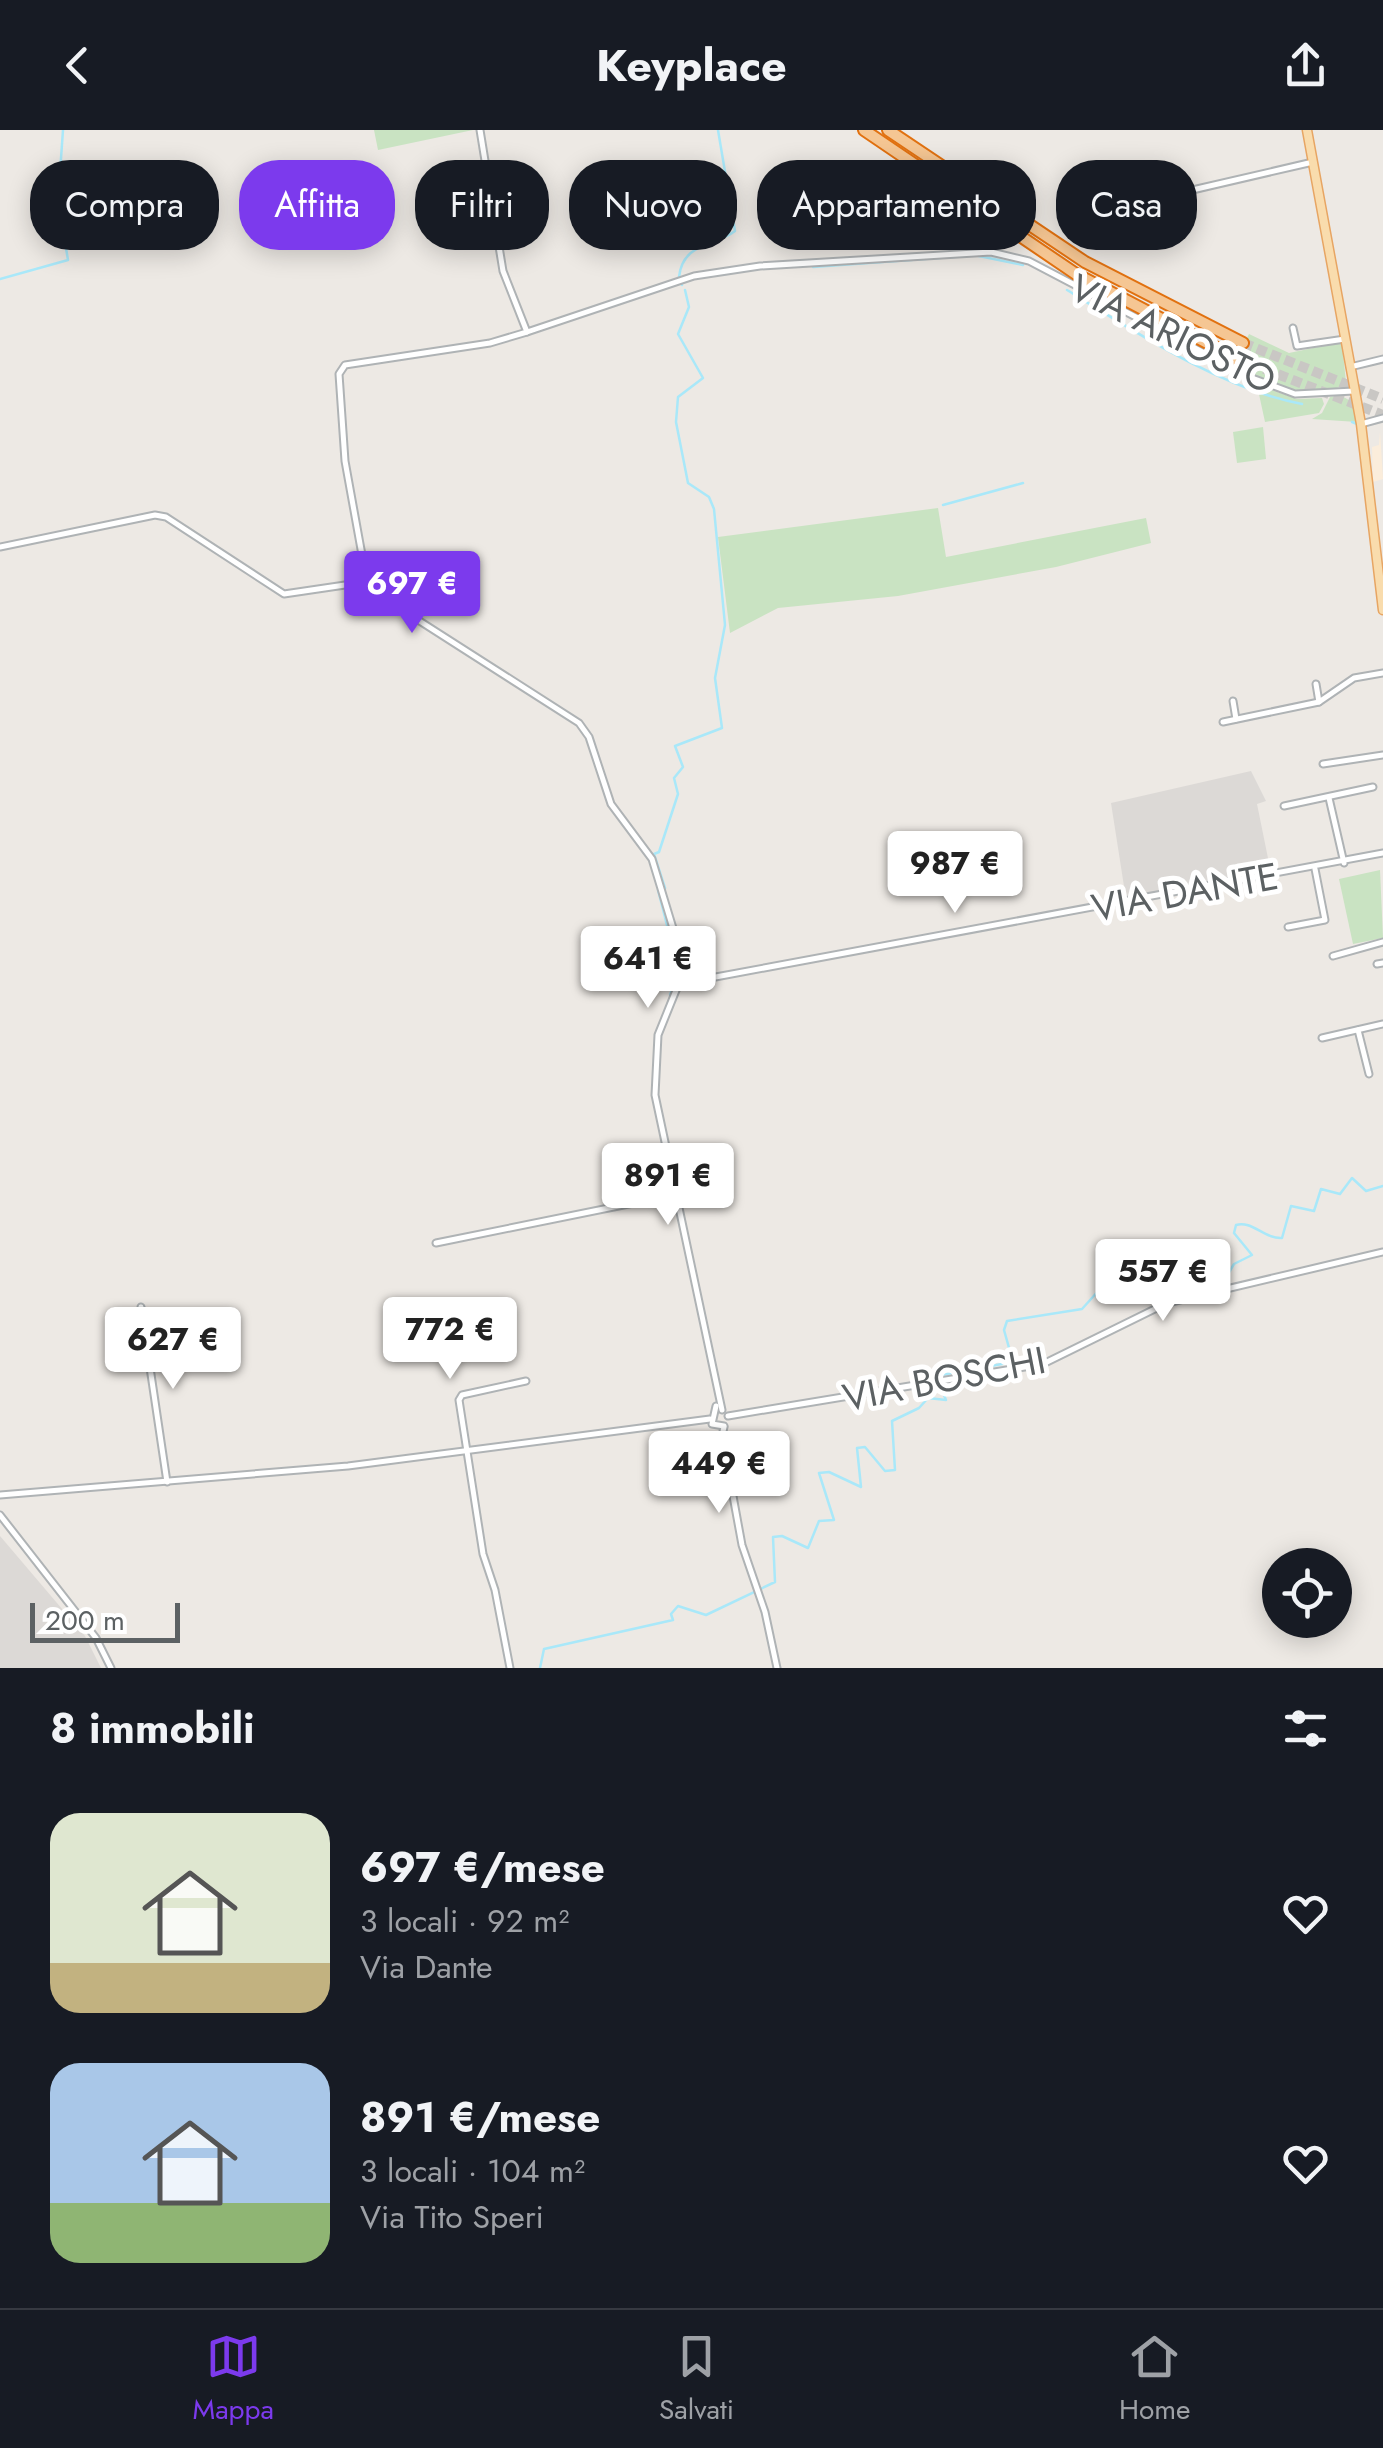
<!DOCTYPE html>
<html lang="it">
<meta charset="utf-8">
<style>
body{margin:0;font-family:Jost,sans-serif;background:#242831;color:#f1f3f6;height:100vh;display:flex;flex-direction:column;font-size:38px;white-space:nowrap}
*{box-sizing:border-box;margin:0}
p{font-size:32px;color:#9ea1a6}
.icon{flex:none;width:55px;height:55px;fill:none;stroke:currentColor;stroke-width:2;stroke-linecap:round;stroke-linejoin:round}
.map{position:relative;height:1538px;overflow:hidden}
.drawer{display:flex;flex-direction:column;background:#171b24;flex:1}
.drawer>*{flex:none}
.hud{position:absolute;left:30px;top:30px;width:1325px;height:90px;display:flex;gap:20px}
.controls{position:absolute;left:1262px;top:1418px;display:grid;gap:20px}
.controls a{display:grid;place-items:center;width:90px;height:90px;border-radius:50%;background:#171b24;box-shadow:0 5px 25px #0003;font-size:50px}
.scale{position:absolute;left:30px;bottom:25px;width:150px;box-sizing:border-box;padding-left:10px;border:5px solid #5c6163;border-top:0;font-size:28px;line-height:35px;white-space:nowrap;color:#5c6163;-webkit-text-stroke:8px #fff;paint-order:stroke}
.price{position:absolute;translate:-50% -85px;padding:0 22px;border-radius:10px;background:#fff;color:#222;font-size:32px;line-height:65px;filter:drop-shadow(0 2px 5px #0008)}
.price::after{content:'';position:absolute;left:50%;top:60px;width:30px;height:22px;margin-left:-15px;background:inherit;clip-path:polygon(0 0,100% 0,50% 100%)}
.price.active{background:#7c3aed;color:#fff}
ul{padding:0;list-style:none}
li{display:flex;align-items:center;gap:30px;height:250px;padding:0 50px}
li span{display:grid;place-items:center;flex:none;width:280px;height:200px;border-radius:30px;color:#555}
li>.icon{margin-inline-start:auto}
span .icon{width:120px;height:120px;fill:#fffc;stroke-width:1}
li b{font-size:42px}
h2{display:flex;justify-content:space-between;align-items:center;height:120px;padding:0 50px;font-size:42px}
.pill{padding:0 35px;border-radius:40px;background:#171b24;box-shadow:0 5px 25px #0003;font-size:35px;line-height:90px}
.pill.active{background:#7c3aed;color:#fff}
header{display:flex;justify-content:space-between;align-items:center;height:130px;padding:0 50px;background:#171b24;font-size:45px;font-weight:700}
.dock{display:flex;justify-content:space-around;align-items:center;height:140px;border-top:2px solid #363941;background:#171b24;font-size:28px;color:#9ea1a6}
.dock a{display:grid;justify-items:center;gap:5px}
.dock .active{color:#7c3aed}
.map>svg:first-child{display:block}
.commercial{fill:#fbeddb}
.industrial{fill:#dcd9d6}
.green{fill:#c9e3c2}
.lines{fill:none;stroke-linecap:round;stroke-linejoin:round}
.stream{stroke:#a9e8f9;stroke-width:2.5}
.highway-tunnel{stroke:#c9c7c4;stroke-width:10;stroke-dasharray:10 5;stroke-linecap:butt}
.minor-casing{stroke:#afb3b5;stroke-width:9}
.major-casing{stroke:#e7a563;stroke-width:11}
.highway-casing{stroke:#e17110;stroke-width:14}
.minor{stroke:#fff;stroke-width:5}
.major{stroke:#f9dcad;stroke-width:8}
.highway{stroke:#f5c693;stroke-width:10}
.labels{text-anchor:middle;stroke-width:10;stroke-linejoin:round;paint-order:stroke}
.street-label{font-size:38px;fill:#5c6163;stroke:#fff}
</style>
<header><svg class="icon" aria-label="back" viewBox="0 0 24 24"><path d="M15 5l-7 7 7 7"/></svg>Keyplace<svg class="icon" aria-label="share" viewBox="0 0 24 24"><path d="M12 15V3M7 8l5-5 5 5M5 13v7h14v-7"/></svg></header>
<div class="map">
<svg width="1383" height="1538" viewBox="0 0 1383 1538">
<rect width="100%" height="100%" fill="#ede9e4"/>
<path class="commercial" d="M 1380,302 L 1383,349 L 1373,352 L 1372,317 L 1379,315 Z"/>
<g class="industrial">
<path d="M 1251,641 L 1266,671 L 1257,674 L 1271,743 L 1126,769 L 1111,673 Z"/>
<path d="M 0,1406 L 85,1506 L 101,1538 L 0,1538 Z"/>
</g>
<g class="green">
<path d="M 374,0 L 473,0 L 378,20 Z"/>
<path d="M 1249,204 L 1289,223 L 1342,212 L 1346,253 C 1312,276 1266,249 1233,236 Z"/>
<path d="M 1257,255 L 1297,269 L 1322,268 L 1324,274 L 1319,283 L 1265,292 Z"/>
<path d="M 1340,265 L 1354,273 L 1357,292 L 1312,289 L 1322,283 L 1330,267 Z"/>
<path d="M 1263,297 L 1266,329 L 1237,333 L 1233,302 Z"/>
<path d="M 938,378 L 946,427 L 1146,388 L 1151,413 L 1056,437 L 898,466 L 778,478 L 730,503 L 718,407 Z"/>
<path d="M 1380,740 L 1383,808 L 1353,814 L 1339,749 Z"/>
</g>
<g class="lines">
<g class="stream">
<path d="M 974,125 L 1023,135"/>
<path d="M 813,137 L 966,126"/>
<path d="M 679,147 C 683,112 714,117 735,101 L 718,0"/>
<path d="M 0,149 L 68,130 L 58,71 L 63,0"/>
<path d="M 681,153 L 682,155"/>
<path d="M 1067,160 C 1135,202 1222,259 1302,274"/>
<path d="M 1352,292 L 1357,294"/>
<path d="M 943,375 L 1023,353"/>
<path d="M 665,758 L 654,724 L 659,722 L 678,664 L 674,648 L 683,637 L 675,616 L 722,598 L 715,548 L 725,495 L 714,379 L 709,367 L 688,353 L 676,292 L 678,267 L 703,248 L 678,204 L 689,177 L 685,160"/>
<path d="M 658,760 L 679,842 L 670,865"/>
<path d="M 540,1538 L 544,1519 L 673,1490 L 671,1484 L 678,1476 L 706,1485 L 775,1452 L 773,1407 L 782,1406 L 808,1418 L 819,1391 L 834,1390 L 819,1343 L 829,1342 L 861,1357 L 857,1318 L 865,1317 L 885,1341 L 895,1340 L 892,1291 L 919,1278 L 928,1268 L 946,1270 L 938,1251 L 941,1245 L 1013,1232 L 1004,1200 L 1007,1191 L 1082,1179 L 1109,1149 L 1152,1145 L 1159,1163 L 1170,1166 L 1185,1158 L 1189,1133 L 1225,1149 L 1234,1134 L 1252,1125 L 1234,1103 L 1236,1095 C 1252,1090 1264,1109 1282,1108 L 1291,1076 L 1314,1081 L 1321,1059 L 1340,1064 L 1352,1048 L 1366,1061 L 1383,1056"/>
</g>
<g class="highway-tunnel">
<path d="M 1243,213 L 1383,269"/>
<path d="M 1236,228 L 1383,285"/>
</g>
<g class="minor-casing">
<g id="minor">
<path d="M 1175,64 L 1313,32"/>
<path d="M 1293,198 L 1297,216 L 1345,209"/>
<path d="M 527,202 L 694,146 L 760,136 L 991,122 L 1029,131 L 1252,248 L 1295,264 L 1354,261"/>
<path d="M 1350,237 L 1383,229"/>
<path d="M 1361,294 L 1383,288"/>
<path d="M 0,417 L 155,385 L 166,387 L 284,464 L 345,455 L 368,458 L 579,593 L 589,607 L 611,674 L 652,729 L 686,841"/>
<path d="M 368,458 L 345,331 L 339,244 L 345,235 L 490,213 L 527,202 L 503,141 L 480,0"/>
<path d="M 1316,554 L 1319,572"/>
<path d="M 1233,571 L 1236,589"/>
<path d="M 1223,592 L 1319,572 L 1354,548 L 1383,543"/>
<path d="M 1323,634 L 1383,625"/>
<path d="M 1329,668 L 1344,733"/>
<path d="M 1284,676 L 1373,657"/>
<path d="M 1288,797 L 1325,790 L 1315,739"/>
<path d="M 1333,826 L 1383,812"/>
<path d="M 1377,834 L 1383,833"/>
<circle cx="688" cy="847" r="7"/>
<path d="M 681,848 L 658,905 L 655,965 L 722,1280"/>
<path d="M 694,851 L 1383,723"/>
<path d="M 1358,900 L 1369,944"/>
<path d="M 1322,908 L 1383,894"/>
<path d="M 436,1113 L 678,1064"/>
<path d="M 141,1177 L 167,1352"/>
<path d="M 716,1276 L 712,1294 L 724,1296"/>
<path d="M 728,1286 L 1043,1234 L 1167,1173 L 1383,1122"/>
<path d="M 724,1297 L 722,1306 L 742,1415 L 765,1482 L 777,1538"/>
<path d="M 0,1365 L 348,1336 L 710,1289"/>
<path d="M 0,1385 L 96,1508 L 111,1538"/>
<path d="M 510,1538 L 495,1460 L 483,1424 L 459,1270 L 462,1265 L 526,1251"/>
</g>
</g>
<g class="major-casing">
<path id="major" d="M 1307,0 L 1361,294 L 1383,480"/>
</g>
<g class="highway-casing">
<g id="highway">
<path d="M 864,0 L 1076,144 L 1236,228"/>
<path d="M 888,0 L 1085,132 L 1243,213"/>
</g>
</g>
<use href="#minor" class="minor"/>
<use href="#major" class="major"/>
<use href="#highway" class="highway"/>
</g>
<g class="labels">
<g class="street-label">
<text transform="translate(1173 204) rotate(26)" y="13">VIA ARIOSTO</text>
<text transform="translate(1185 762) rotate(-10)" y="13">VIA DANTE</text>
<text transform="translate(944 1249) rotate(-11)" y="13">VIA BOSCHI</text>
</g>
</g>
</svg>
<div class="controls">
<a><svg class="icon" aria-label="locate" viewBox="0 0 24 24"><circle cx="12" cy="12" r="6"/><path d="M12 2v4M12 18v4M2 12h4M18 12h4"/></svg></a>
</div>
<div class="scale">200 m</div>
<b class="price active" style="left:412px;top:506px">697 €</b>
<b class="price" style="left:955px;top:786px">987 €</b>
<b class="price" style="left:648px;top:881px">641 €</b>
<b class="price" style="left:668px;top:1098px">891 €</b>
<b class="price" style="left:1163px;top:1194px">557 €</b>
<b class="price" style="left:450px;top:1252px">772 €</b>
<b class="price" style="left:173px;top:1262px">627 €</b>
<b class="price" style="left:719px;top:1386px">449 €</b>
<div class="hud">
<a class="pill">Compra</a>
<a class="pill active">Affitta</a>
<a class="pill">Filtri</a>
<a class="pill">Nuovo</a>
<a class="pill">Appartamento</a>
<a class="pill">Casa</a>
</div>
</div>
<section class="drawer">
<h2>8 immobili<svg class="icon" aria-label="filters" viewBox="0 0 24 24"><path d="M4 7h16M4 17h16"/><circle cx="9" cy="7" r="2"/><circle cx="15" cy="17" r="2"/></svg></h2>
<ul>
<li><span style="background:linear-gradient(#dfe7d0 75%,#c2b280 0)"><svg class="icon" aria-label="home" viewBox="0 0 24 24"><path d="M3 11l9-7 9 7M6 9v11h12V9"/></svg></span><div><b>697 €/mese</b><p>3 locali · 92 m²</p><p>Via Dante</p></div><svg class="icon" aria-label="heart" viewBox="0 0 24 24"><path d="M12 20l-8-8c-3-5 5-10 8-4 3-6 11-1 8 4z"/></svg></li>
<li><span style="background:linear-gradient(#a9c7e8 70%,#8fb573 0)"><svg class="icon" aria-label="home" viewBox="0 0 24 24"><path d="M3 11l9-7 9 7M6 9v11h12V9"/></svg></span><div><b>891 €/mese</b><p>3 locali · 104 m²</p><p>Via Tito Speri</p></div><svg class="icon" aria-label="heart" viewBox="0 0 24 24"><path d="M12 20l-8-8c-3-5 5-10 8-4 3-6 11-1 8 4z"/></svg></li>
</ul>
</section>
<nav class="dock">
<a class="active"><svg class="icon" aria-label="map" viewBox="0 0 24 24"><path d="M3 6l6-2 6 2 6-2v14l-6 2-6-2-6 2zM9 4v14M15 6v14"/></svg>Mappa</a>
<a><svg class="icon" aria-label="saved" viewBox="0 0 24 24"><path d="M7 4h10v16l-5-4-5 4z"/></svg>Salvati</a>
<a><svg class="icon" aria-label="home" viewBox="0 0 24 24"><path d="M3 11l9-7 9 7M6 9v11h12V9"/></svg>Home</a>
</nav>
